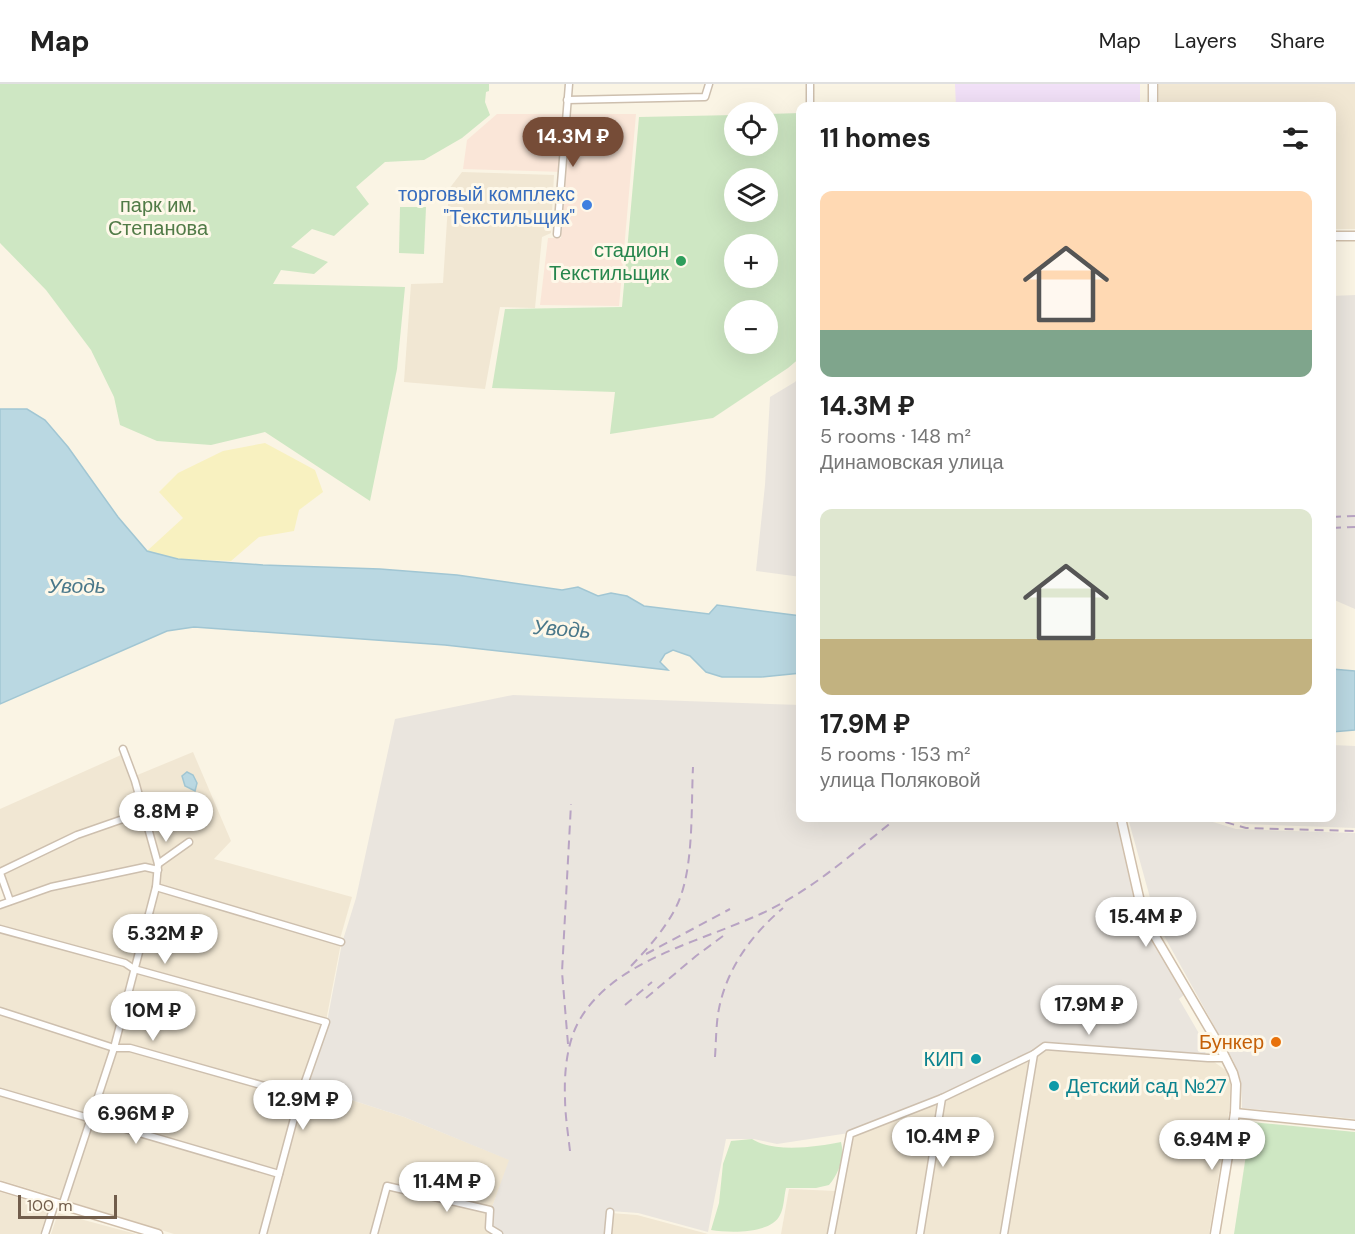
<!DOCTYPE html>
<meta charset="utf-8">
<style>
body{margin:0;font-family:"DM Sans",sans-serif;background:#f2f2f2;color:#222;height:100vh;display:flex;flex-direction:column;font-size:22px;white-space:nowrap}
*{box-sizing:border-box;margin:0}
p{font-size:20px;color:#767676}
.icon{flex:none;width:33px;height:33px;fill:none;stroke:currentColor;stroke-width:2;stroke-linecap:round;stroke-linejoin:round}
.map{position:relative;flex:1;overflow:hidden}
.side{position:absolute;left:796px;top:18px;width:540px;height:720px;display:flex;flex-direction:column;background:#fff;border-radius:12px;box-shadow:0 6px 24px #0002}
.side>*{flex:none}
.controls{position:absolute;left:724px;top:18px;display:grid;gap:12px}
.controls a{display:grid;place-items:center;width:54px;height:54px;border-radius:50%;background:#fff;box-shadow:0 6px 24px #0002;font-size:30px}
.scale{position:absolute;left:18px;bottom:15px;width:99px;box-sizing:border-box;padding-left:6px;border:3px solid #715d4b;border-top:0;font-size:16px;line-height:21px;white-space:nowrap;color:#715d4b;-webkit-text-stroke:4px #fef8e9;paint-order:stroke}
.price{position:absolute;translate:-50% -51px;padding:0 14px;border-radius:21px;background:#fff;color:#222;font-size:20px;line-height:39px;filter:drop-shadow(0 2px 3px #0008)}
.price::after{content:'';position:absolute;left:50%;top:36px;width:18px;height:14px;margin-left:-9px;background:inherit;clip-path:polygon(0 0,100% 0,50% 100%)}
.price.active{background:#764c37;color:#fff}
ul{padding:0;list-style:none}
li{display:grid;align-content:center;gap:12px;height:318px;padding:0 24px}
li span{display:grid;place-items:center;height:186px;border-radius:12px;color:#555}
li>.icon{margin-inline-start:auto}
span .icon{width:108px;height:108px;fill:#fffc;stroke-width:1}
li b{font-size:26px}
h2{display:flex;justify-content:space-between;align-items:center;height:72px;padding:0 24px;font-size:26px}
header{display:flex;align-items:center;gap:36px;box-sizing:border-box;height:84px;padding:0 30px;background:#fff;border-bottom:2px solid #e0e0e0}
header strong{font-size:28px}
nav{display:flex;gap:33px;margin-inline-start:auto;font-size:21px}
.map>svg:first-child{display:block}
.residential{fill:#f1e7d3}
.commercial{fill:#fae6d8}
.industrial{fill:#eae5de}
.education{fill:#f1e0f7}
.green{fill:#cee7c3;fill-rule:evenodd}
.sand{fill:#f8f1c0}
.water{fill:#bad8e2;stroke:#a1c6d3;stroke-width:1.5}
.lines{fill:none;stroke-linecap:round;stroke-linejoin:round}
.street-casing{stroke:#cdbfae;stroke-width:9}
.secondary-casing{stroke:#d0bfab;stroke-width:11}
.street{stroke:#fff;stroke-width:6}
.secondary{stroke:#fff;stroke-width:8}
.rail{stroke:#b8a3c3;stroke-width:2;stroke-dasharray:9 6;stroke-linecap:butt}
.shop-dot{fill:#3f7fe0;stroke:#fef8e9;stroke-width:2}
.leisure-dot{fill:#2e9e5b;stroke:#fef8e9;stroke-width:2}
.food-dot{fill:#e8710a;stroke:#fef8e9;stroke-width:2}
.culture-dot{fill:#0f9aa8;stroke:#fef8e9;stroke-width:2}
.labels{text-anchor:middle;stroke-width:6;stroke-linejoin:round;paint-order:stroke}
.shop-label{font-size:20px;fill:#366cbe;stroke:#fef8e9;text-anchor:end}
.park-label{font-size:20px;fill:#517b47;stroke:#fef8e9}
.leisure-label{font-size:20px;fill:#27864d;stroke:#fef8e9;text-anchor:end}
.food-label{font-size:20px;fill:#c56008;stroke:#fef8e9;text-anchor:end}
.culture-label{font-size:20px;fill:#0d838f;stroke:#fef8e9;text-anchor:end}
.water-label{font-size:21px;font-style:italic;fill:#4a788a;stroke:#fef8e9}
</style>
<header>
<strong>Map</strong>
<nav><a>Map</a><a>Layers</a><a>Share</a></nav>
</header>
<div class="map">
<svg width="1355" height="1150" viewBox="0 0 1355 1150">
<rect width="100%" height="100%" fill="#faf4e4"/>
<g class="residential">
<path d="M 1159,0 L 1355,0 L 1355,145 L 1332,145 L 1332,22 L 1159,22 Z"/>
<path d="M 462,88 L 554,91 L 551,149 L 542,153 L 535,224 L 500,223 L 485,305 L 404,298 L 411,200 L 443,199 L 449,105 Z"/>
<path d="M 193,668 L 231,757 L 214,775 L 352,813 L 340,855 L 156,803 L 159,780 L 135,692 Z"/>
<path d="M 121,671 L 142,727 L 77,750 L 0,787 L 0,725 Z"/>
<path d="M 143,729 L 157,785 L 146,782 L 11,816 L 1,789 L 78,752 Z"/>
<path d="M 146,783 L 157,786 L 155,803 L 134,884 L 0,844 L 0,822 L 51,804 Z"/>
<path d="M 156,804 L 341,859 L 326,937 L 135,885 Z"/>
<path d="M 0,845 L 125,880 L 133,885 L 114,963 L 0,926 Z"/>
<path d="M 135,886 L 325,938 L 299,1011 L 116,963 Z"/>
<path d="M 0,928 L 113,964 L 88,1034 L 0,1007 Z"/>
<path d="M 1046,963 L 1210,975 L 1231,990 L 1229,1028 L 1209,1150 L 1006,1150 L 1037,971 Z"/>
<path d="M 130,964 L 299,1013 L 279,1089 L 90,1034 L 115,965 Z"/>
<path d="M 1032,972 L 1003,1150 L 921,1150 L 943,1014 Z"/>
<path d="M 305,1001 L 404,1033 L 510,1076 L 491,1126 L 387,1102 L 373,1150 L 264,1150 Z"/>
<path d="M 0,1009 L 88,1036 L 63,1115 L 0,1096 Z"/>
<path d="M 941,1015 L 919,1150 L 832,1150 L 851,1051 Z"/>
<path d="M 90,1036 L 279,1090 L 262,1150 L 174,1150 L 65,1116 Z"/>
<path d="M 387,1103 L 489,1127 L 497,1150 L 375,1150 Z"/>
<path d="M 789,1105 L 837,1107 L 829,1150 L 781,1150 Z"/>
<path d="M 0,1108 L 49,1123 L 40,1150 L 0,1150 Z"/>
<path d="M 58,1129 L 136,1150 L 137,1150 L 51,1150 Z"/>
<path d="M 611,1129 L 637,1131 L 708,1150 L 609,1150 Z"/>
</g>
<path class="commercial" d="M 497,30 L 636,30 L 619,222 L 540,221 L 548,154 L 561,154 L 564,88 L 463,85 L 467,56 Z"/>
<g class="industrial">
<path d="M 1355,211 L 1355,525 L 1332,515 L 1332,212 Z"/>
<path d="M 801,291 L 801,493 L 756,487 L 765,401 L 770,313 L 795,298 Z"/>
<path d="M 513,611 L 801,621 L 801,734 L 1119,734 L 1140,822 L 1186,909 L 1179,915 L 1208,965 L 1203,972 L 1147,966 L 1045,961 L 1034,968 L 942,1012 L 849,1049 L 777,1060 L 754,1055 L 726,1055 L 708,1148 L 638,1129 L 610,1127 L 607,1150 L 500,1150 L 490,1144 L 491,1126 L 509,1076 L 404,1033 L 305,1001 L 327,938 L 342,859 L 356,814 L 395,635 Z"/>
<path d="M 1332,661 L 1355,662 L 1355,744 L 1244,740 L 1230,734 L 1332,734 Z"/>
<path d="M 1128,734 L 1204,734 L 1213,738 L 1236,745 L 1355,749 L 1355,1035 L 1242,1024 L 1241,997 L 1233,976 L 1157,839 Z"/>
</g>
<path class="education" d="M 955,0 L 1140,0 L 1140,22 L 956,22 Z"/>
<g class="green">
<path d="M 0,0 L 489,0 L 489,7 L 486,8 L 485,18 L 490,31 L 462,54 L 424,76 L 385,78 L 356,103 L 369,120 L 334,152 L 312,145 L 291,163 L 328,178 L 314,190 L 281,186 L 273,200 L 405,203 L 397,285 L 370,417 L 265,348 L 211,361 L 157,357 L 120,341 L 114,313 L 91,266 L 46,206 L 0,159 Z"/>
<path d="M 801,29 L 801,273 L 788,284 L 713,334 L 610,350 L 615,308 L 492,304 L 505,225 L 622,223 L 639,33 L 735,31 L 735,62 L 768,62 L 768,30 ZM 768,94 L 768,128 L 735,128 L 735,94 ZM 735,160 L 768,160 L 768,194 L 735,194 ZM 768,226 L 768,260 L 735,260 L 735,226 Z"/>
<path d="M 400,123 L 426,123 L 424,170 L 399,169 Z"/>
<path d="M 1251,1038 L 1355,1048 L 1355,1150 L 1234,1150 Z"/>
<path d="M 752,1055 C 773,1069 817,1063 841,1058 C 845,1073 839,1089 829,1101 L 816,1104 L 786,1104 C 784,1112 784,1124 780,1131 C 771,1150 730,1149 711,1146 L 719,1119 L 723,1080 L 731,1057 Z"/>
</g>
<path class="sand" d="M 265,359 L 315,386 L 323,408 L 299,426 L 294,447 L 259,453 L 231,477 L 178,475 L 147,467 L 183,434 L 159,408 L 178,389 L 223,367 Z"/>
<g class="water">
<path d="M 0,325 L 27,325 L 45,336 L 68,363 L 118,433 L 147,467 L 178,475 L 263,481 L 380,485 L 457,491 L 562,506 L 578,503 L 598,512 L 611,509 L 627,512 L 644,522 L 709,530 L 717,521 L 801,532 L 801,589 L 761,593 L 722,593 L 706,588 L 690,572 L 673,566 L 665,570 L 660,578 L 668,586 L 445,561 L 194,543 L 167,547 L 0,620 Z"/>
<path d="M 1332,585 L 1355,587 L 1355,646 L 1332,648 Z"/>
<path d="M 187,688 L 193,691 L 197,699 L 195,707 L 185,702 L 182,692 Z"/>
</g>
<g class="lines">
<g class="street-casing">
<g id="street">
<path d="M 567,16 L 705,13 L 709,0"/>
<path d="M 810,22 L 810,0"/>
<path d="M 557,150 L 569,0"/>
<path d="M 158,780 L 189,758"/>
<path d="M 0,788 L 77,751 L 143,728"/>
<path d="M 0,789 L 10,817"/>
<path d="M 156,803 L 341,858"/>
<path d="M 0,821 L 51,803 L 145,783 L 158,786"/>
<path d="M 0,845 L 125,879 L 134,885 L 326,938 L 300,1012 L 263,1150"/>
<path d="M 0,927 L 114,964 L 130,964 L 300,1012"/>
<path d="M 0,1008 L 279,1090"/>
<path d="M 62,1122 L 114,964 L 156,803 L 158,780 L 135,697 L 123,665"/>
<path d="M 45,1150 L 55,1119"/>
<path d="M 374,1150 L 387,1102 L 490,1126 L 489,1144 L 499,1150"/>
<path d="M 608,1150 L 610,1128"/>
<path d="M 831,1150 L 850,1050 L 942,1014 L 1034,970 L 1045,962 L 1208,974 L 1226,974"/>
<path d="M 920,1150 L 942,1014"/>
<path d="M 1004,1150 L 1034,970"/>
</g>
</g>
<g class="secondary-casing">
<g id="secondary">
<path d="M 1153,0 L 1153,22"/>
<path d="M 1332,152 L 1355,152"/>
<path d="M 1121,734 L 1140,818 L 1149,842 L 1219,961 L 1233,989 L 1236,1000 L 1235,1029 L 1215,1150"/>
<path d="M 1235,1029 L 1355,1041"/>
<path d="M 0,1102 L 158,1150"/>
</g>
</g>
<use href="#street" class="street"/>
<use href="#secondary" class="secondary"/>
<g class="rail">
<path d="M 1332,433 L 1355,432"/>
<path d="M 1332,444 L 1355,443"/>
<path d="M 1211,734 L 1246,744 L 1355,747"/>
<path d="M 646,870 L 730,825"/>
<path d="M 631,882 C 649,863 667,843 678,819 C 694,783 691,723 693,683"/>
<path d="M 646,914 L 696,872 L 723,852"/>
<path d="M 625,921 L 652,898"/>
<path d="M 568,960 L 562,888 L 571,720"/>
<path d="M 715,973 C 716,959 716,944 718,930 C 725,887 750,852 783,824"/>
<path d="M 570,1067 C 568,1049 565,1031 565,1013 C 564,989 567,958 579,937 C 617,869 720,855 784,818 C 825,795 860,763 897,734"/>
</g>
</g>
<circle class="shop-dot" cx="587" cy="121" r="6"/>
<circle class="leisure-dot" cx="681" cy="177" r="6"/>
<circle class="food-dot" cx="1276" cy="958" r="6"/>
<g class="culture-dot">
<circle cx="976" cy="975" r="6"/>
<circle cx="1054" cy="1002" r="6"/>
</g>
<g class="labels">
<g class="shop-label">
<text x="575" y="117">торговый комплекс<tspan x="575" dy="23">"Текстильщик"</tspan></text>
</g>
<g class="park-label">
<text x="158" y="128">парк им.<tspan x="158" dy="23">Степанова</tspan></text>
</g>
<g class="leisure-label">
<text x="669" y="173">стадион<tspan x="669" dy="23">Текстильщик</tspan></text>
</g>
<g class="food-label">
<text x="1264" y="965">Бункер</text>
</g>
<g class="culture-label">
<text x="964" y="982">КИП</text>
<text x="1066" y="1009" text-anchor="start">Детский сад №27</text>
</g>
<g class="water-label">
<text x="77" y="509">Уводь</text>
<text transform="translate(562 545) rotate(4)" y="7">Уводь</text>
</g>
</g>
</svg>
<div class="controls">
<a><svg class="icon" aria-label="locate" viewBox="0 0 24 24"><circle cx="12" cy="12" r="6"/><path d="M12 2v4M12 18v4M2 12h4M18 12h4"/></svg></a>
<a><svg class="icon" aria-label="layers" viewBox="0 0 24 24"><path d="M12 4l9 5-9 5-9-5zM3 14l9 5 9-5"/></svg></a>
<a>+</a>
<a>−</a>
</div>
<div class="scale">100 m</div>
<b class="price active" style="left:573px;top:84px">14.3M ₽</b>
<b class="price" style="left:166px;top:759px">8.8M ₽</b>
<b class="price" style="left:1146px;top:864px">15.4M ₽</b>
<b class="price" style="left:165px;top:881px">5.32M ₽</b>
<b class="price" style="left:1089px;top:952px">17.9M ₽</b>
<b class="price" style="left:153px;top:958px">10M ₽</b>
<b class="price" style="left:303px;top:1047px">12.9M ₽</b>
<b class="price" style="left:136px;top:1061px">6.96M ₽</b>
<b class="price" style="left:943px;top:1084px">10.4M ₽</b>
<b class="price" style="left:1212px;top:1087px">6.94M ₽</b>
<b class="price" style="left:447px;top:1129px">11.4M ₽</b>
<section class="side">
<h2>11 homes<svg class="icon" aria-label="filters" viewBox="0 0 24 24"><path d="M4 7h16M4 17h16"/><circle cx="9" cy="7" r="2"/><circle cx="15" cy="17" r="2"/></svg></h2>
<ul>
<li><span style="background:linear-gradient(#ffd9b3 75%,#7fa58c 0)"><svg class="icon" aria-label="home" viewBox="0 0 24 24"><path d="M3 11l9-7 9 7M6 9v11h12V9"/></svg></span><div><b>14.3M ₽</b><p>5 rooms · 148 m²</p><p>Динамовская улица</p></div></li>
<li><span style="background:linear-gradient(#dfe7d0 70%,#c2b280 0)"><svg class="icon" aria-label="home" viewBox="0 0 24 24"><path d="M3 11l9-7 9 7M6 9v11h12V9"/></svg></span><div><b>17.9M ₽</b><p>5 rooms · 153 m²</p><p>улица Поляковой</p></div></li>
</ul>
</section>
</div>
